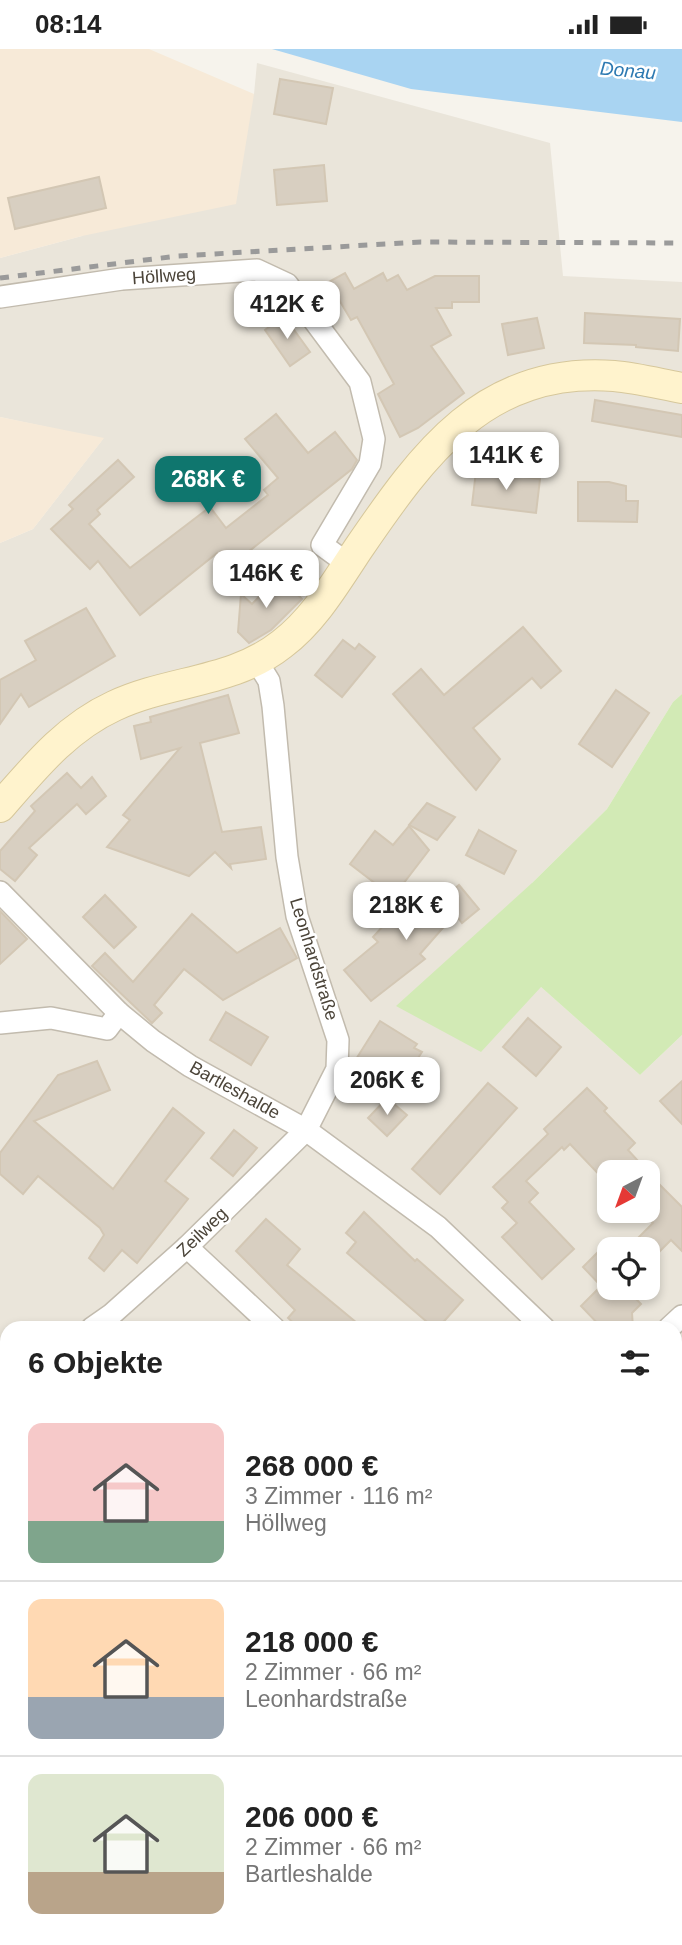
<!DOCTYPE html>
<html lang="de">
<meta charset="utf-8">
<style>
body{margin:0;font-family:Arial,sans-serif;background:#f2f2f2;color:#222;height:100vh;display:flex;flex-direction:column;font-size:26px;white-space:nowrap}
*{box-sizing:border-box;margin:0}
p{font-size:23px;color:#767676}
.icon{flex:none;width:38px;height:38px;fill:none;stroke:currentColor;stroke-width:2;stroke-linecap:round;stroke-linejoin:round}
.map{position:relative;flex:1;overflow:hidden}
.details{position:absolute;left:0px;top:1272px;width:682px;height:625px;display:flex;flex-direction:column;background:#fff;border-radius:21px 21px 0 0;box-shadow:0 4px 10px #0003}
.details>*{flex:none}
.needle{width:46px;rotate:221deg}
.tools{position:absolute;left:597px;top:1111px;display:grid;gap:14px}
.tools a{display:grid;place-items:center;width:63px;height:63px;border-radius:14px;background:#fff;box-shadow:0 4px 10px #0003;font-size:35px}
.price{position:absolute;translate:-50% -60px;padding:0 16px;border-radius:14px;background:#fff;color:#222;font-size:23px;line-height:46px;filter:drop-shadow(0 2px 4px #0008)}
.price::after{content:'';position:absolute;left:50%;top:42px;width:21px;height:16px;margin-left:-10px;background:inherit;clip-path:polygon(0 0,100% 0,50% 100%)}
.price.on{background:#0f766e;color:#fff}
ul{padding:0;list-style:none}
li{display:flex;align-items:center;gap:21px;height:175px;padding:0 28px}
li+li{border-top:2px solid #e0e0e0}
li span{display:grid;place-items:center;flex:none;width:196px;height:140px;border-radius:14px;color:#555}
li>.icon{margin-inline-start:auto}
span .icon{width:84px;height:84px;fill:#fffc;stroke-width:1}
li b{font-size:30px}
h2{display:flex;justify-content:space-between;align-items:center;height:84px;padding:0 28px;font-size:30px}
.status{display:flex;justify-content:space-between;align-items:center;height:49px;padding:0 35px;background:#fff;direction:ltr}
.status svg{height:19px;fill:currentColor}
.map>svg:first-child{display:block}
.residential{fill:#eae5da;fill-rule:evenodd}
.commercial{fill:#f7ead8}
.green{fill:#d2eab5}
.water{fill:#a9d4f2}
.building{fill:#d8cfc1;stroke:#d3c7b4;stroke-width:2}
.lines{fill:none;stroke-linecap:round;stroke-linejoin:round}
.street-casing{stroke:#c2bbae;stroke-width:24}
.secondary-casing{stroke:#d6c79b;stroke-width:32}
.street{stroke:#fff;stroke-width:21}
.secondary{stroke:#fff3cd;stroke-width:30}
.rail{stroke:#9a9a9a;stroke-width:5;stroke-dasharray:9 9;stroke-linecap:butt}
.labels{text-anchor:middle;stroke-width:5;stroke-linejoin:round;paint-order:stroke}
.street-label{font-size:18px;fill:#4b4439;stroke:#fff}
.water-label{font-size:19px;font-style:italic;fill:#2e7ab2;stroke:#fff}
</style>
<div class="status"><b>08:14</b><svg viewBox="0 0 49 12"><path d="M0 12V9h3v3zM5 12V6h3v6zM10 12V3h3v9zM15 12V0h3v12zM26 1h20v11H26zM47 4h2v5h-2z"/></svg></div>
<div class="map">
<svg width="682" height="1896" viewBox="0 0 682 1896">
<rect width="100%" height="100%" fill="#f6f3ec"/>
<path class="residential" d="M 257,14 L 550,94 L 563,227 L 682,233 L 682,645 L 673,653 L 607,760 L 532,834 L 541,938 L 640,1026 L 682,986 L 682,1896 L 470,1896 L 463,1890 L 676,1890 L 676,1279 L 7,1279 L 7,1492 L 0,1487 L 0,494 L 33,480 L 103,390 L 0,368 L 0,209 L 82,187 L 254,45 ZM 609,1124 L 648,1124 L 648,1162 L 609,1162 ZM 609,1200 L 648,1200 L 648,1239 L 609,1239 Z"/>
<g class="commercial">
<path d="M 0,0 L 149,0 L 254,45 L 236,155 L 82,187 L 0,209 Z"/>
<path d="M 0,368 L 104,389 L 33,480 L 0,494 Z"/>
</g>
<g class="green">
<path d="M 682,645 L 682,986 L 640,1026 L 541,938 L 481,1003 L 396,957 L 532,834 L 607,760 L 673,653 Z"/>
<path d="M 7,1614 L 7,1877 L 0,1886 L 0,1622 Z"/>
</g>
<path class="water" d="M 272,0 L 682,0 L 682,73 L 411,40 Z"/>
<g class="building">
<path d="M 280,30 L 333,39 L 326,75 L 274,65 Z"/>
<path d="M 324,116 L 327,152 L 277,156 L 274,121 Z"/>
<path d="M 99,128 L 106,159 L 15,180 L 8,149 Z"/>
<path d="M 345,224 L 354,240 L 383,224 L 387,232 L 398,226 L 407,241 L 435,227 L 479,227 L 479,253 L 452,253 L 452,259 L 436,259 L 451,286 L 431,297 L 464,344 L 418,379 L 400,388 L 378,345 L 394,335 L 357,268 L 351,271 L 338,249 L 334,251 L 325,235 Z"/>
<path d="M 585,264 L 680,270 L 678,302 L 636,298 L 636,296 L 584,294 Z"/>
<path d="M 284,267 L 310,303 L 290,317 L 265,281 Z"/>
<path d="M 537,269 L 544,299 L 508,306 L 502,275 Z"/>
<path d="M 595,351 L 682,366 L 682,388 L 592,372 Z"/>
<path d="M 276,365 L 308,404 L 335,383 L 357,411 L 352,420 L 228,519 L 217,504 L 140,566 L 98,512 L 90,520 L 51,480 L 73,460 L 69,456 L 118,411 L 134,428 L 97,461 L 100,465 L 89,475 L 130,519 L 210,458 L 226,479 L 268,446 L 264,441 L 278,429 L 245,390 Z"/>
<path d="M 476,422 L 540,430 L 536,464 L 472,456 Z"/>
<path d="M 578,433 L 609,433 L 626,437 L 626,452 L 638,452 L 637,473 L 578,472 Z"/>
<path d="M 279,527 L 302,550 L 271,581 L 249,594 L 238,583 L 241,545 L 252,555 Z"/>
<path d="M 86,559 L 115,607 L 29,658 L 21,645 L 0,675 L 0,631 L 36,611 L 25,592 Z"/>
<path d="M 523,578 L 561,622 L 541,639 L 532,629 L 473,679 L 500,710 L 476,741 L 393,645 L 421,620 L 444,646 Z"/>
<path d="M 343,591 L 355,600 L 359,595 L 375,608 L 342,648 L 315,626 Z"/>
<path d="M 616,641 L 649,664 L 612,718 L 579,695 Z"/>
<path d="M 228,646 L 239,684 L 200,694 L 222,783 L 261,778 L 266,810 L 230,815 L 231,819 L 215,803 L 189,827 L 107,798 L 130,771 L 123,766 L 180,699 L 141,710 L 134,677 L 151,673 L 150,668 Z"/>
<path d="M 67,724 L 81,739 L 92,728 L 106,747 L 86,765 L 77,755 L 29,799 L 37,806 L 15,832 L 0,820 L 0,802 L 35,762 L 31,757 Z"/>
<path d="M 427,754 L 455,768 L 437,791 L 409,776 Z"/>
<path d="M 409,777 L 429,801 L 393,848 L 350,815 L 375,782 L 393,796 Z"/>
<path d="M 479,781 L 516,802 L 504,825 L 466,806 Z"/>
<path d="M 459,836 L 479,860 L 462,874 L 455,865 L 420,905 L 425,910 L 371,952 L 344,921 L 378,893 L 373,888 L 407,851 L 424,865 Z"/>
<path d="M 105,846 L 136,878 L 114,899 L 83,868 Z"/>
<path d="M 0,862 L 27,890 L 0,915 Z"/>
<path d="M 192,865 L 237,904 L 280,879 L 297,909 L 223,951 L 184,920 L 154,956 L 162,964 L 152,974 L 92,917 L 105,904 L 133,933 Z"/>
<path d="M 226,963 L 268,988 L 251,1016 L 210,991 Z"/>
<path d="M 528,969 L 561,998 L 536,1027 L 503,998 Z"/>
<path d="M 380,972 L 417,995 L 414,999 L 422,1003 L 393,1047 L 353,1015 Z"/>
<path d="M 97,1012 L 110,1041 L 34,1072 L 113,1140 L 173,1059 L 204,1084 L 165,1132 L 188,1150 L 137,1214 L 122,1201 L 104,1222 L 89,1209 L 104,1186 L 100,1179 L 38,1127 L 23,1145 L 0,1125 L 0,1104 L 58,1026 Z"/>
<path d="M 682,1032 L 682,1075 L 660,1052 Z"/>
<path d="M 488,1034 L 517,1059 L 440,1145 L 412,1120 Z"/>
<path d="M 587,1039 L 607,1059 L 604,1062 L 635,1094 L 628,1101 L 649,1124 L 609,1124 L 609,1136 L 570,1095 L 564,1101 L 562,1098 L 526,1132 L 538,1144 L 529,1153 L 574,1200 L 542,1230 L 502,1188 L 517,1174 L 502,1159 L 508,1153 L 493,1138 L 548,1085 L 544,1080 Z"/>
<path d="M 387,1049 L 407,1066 L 387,1087 L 368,1069 Z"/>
<path d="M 234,1081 L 257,1099 L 233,1127 L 211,1109 Z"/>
<path d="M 648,1124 L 682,1158 L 682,1202 L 671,1191 L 653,1209 L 635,1192 L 653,1174 L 648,1168 Z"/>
<path d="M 364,1163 L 415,1212 L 417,1210 L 463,1251 L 438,1279 L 434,1279 L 347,1204 L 356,1193 L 346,1184 Z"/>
<path d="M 266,1170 L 300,1200 L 287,1216 L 363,1279 L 299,1279 L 288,1269 L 295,1261 L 236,1202 Z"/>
<path d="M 598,1203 L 609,1214 L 609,1239 L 625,1239 L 641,1255 L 632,1264 L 633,1279 L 602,1279 L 581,1257 L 599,1239 L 603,1239 L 583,1218 Z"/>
</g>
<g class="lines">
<g class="street-casing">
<g id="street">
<path d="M 0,248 L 122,230 L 257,221 L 287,235 L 360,333 L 374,390 L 370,415 L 322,496 L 348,515"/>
<path d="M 0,843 L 119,964 L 153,992 L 190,1017 L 306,1081 L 438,1178 L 544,1279"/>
<path d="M 0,974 L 51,969 L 107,980 L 119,964"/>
<path d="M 187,1198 L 274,1279"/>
<path d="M 92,1279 L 112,1265 L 187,1198 L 306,1081 L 337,1020 L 338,991 L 297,867 L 287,808 L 273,657 L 269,632 L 256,611"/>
<path d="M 669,1279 L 682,1267"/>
<path d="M 0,1326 L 7,1323"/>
<path d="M 676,1407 L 682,1414"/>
<path d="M 676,1535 L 682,1523"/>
<path d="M 676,1890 L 682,1896"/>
</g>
</g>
<g class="secondary-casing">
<path id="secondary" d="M 0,758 C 34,719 66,679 114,657 C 169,631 233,634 282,595 C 314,571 336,533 358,500 C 423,405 485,317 614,327 C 637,329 660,335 682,339"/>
</g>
<use href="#street" class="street"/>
<use href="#secondary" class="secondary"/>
<path class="rail" d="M 0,229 L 178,207 L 421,193 L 682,194"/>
</g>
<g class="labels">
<g class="street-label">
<text transform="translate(164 227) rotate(-4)" y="6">Höllweg</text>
<text transform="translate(314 910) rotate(73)" y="6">Leonhardstraße</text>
<text transform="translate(235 1041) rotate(29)" y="6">Bartleshalde</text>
<text transform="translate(202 1183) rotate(-44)" y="6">Zeilweg</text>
</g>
<g class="water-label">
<text transform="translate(628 21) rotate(5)" y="7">Donau</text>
</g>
</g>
</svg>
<div class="tools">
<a><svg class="needle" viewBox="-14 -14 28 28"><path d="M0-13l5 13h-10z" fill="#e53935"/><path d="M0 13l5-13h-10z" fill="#767676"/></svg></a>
<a><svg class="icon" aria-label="locate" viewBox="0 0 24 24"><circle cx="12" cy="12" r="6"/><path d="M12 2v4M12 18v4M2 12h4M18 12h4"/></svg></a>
</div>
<b class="price" style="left:287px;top:292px">412K €</b>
<b class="price" style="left:506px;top:443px">141K €</b>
<b class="price on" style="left:208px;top:467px">268K €</b>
<b class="price" style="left:266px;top:561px">146K €</b>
<b class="price" style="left:406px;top:893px">218K €</b>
<b class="price" style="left:387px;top:1068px">206K €</b>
<section class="details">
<h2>6 Objekte<svg class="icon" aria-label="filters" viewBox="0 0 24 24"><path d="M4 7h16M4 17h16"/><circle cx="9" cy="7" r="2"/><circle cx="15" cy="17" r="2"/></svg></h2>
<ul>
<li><span style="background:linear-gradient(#f6c9c9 70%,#7fa58c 0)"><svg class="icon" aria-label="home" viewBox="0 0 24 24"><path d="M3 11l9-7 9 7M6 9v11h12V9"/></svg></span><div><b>268 000 €</b><p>3 Zimmer · 116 m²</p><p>Höllweg</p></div></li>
<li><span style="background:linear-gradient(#ffd9b3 70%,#9aa5b1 0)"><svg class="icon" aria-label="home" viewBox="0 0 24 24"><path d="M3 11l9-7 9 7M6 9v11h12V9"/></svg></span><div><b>218 000 €</b><p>2 Zimmer · 66 m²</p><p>Leonhardstraße</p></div></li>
<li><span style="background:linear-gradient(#dfe7d0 70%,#b9a48a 0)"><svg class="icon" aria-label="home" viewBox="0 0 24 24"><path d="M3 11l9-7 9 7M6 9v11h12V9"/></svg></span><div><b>206 000 €</b><p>2 Zimmer · 66 m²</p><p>Bartleshalde</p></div></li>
</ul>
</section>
</div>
